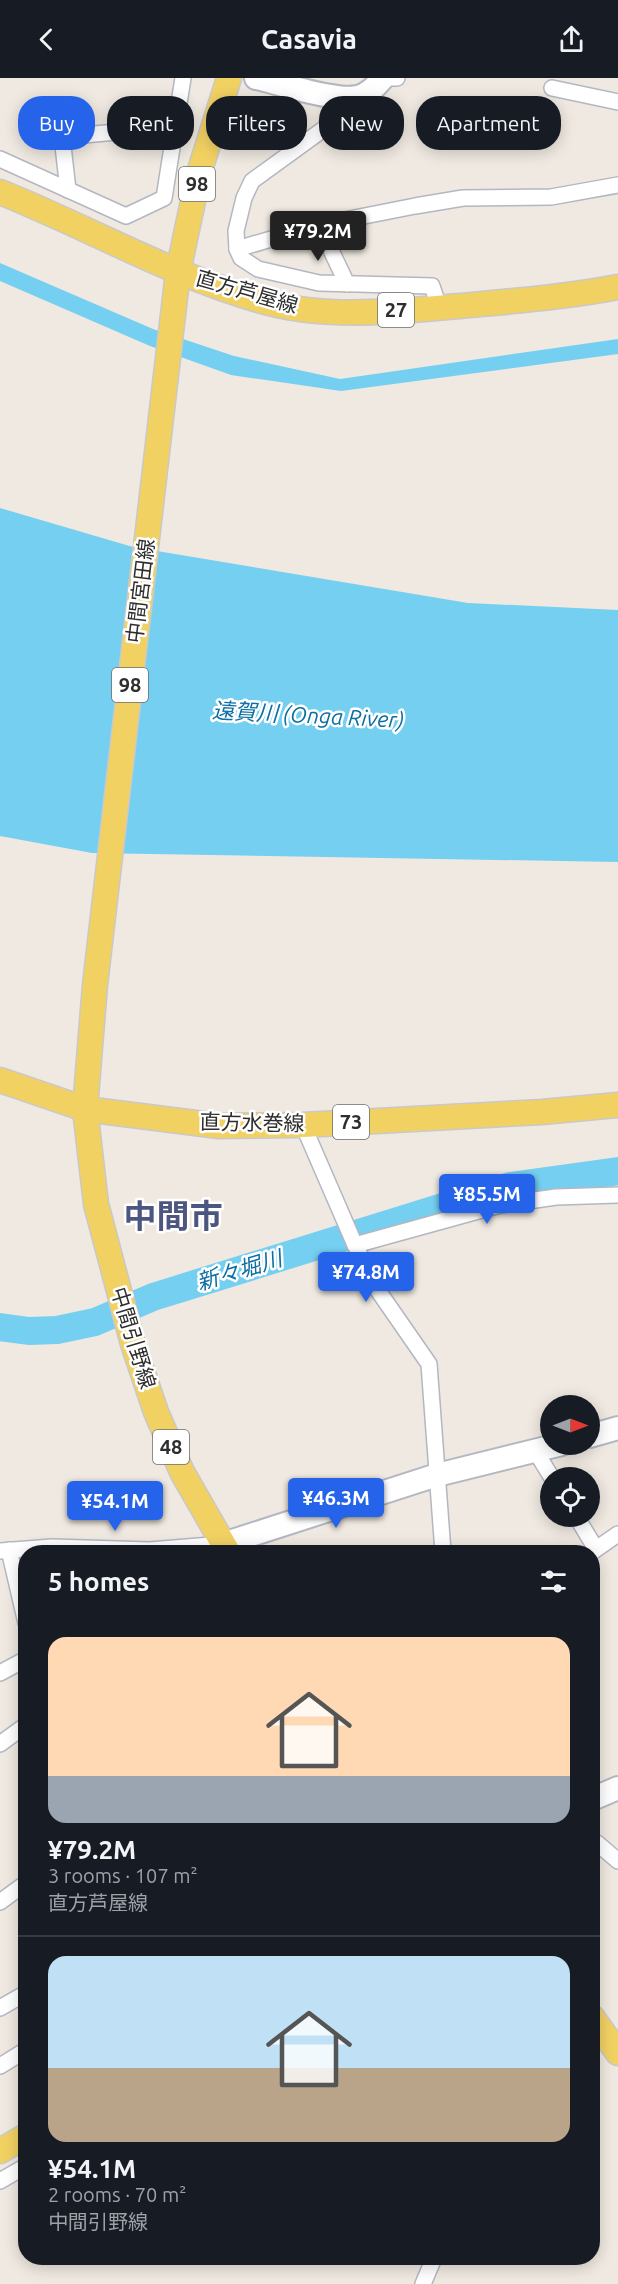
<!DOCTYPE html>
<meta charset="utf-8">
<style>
body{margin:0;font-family:Ubuntu,"Noto Sans JP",sans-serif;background:#20242c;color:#f1f3f6;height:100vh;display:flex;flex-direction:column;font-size:22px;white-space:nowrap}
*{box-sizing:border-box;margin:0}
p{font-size:20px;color:#9ea1a6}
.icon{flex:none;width:33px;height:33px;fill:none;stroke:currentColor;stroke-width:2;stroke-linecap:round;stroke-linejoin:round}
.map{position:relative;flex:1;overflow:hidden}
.sheet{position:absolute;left:18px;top:1467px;width:582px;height:720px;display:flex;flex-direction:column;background:#171b24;border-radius:24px;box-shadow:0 3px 15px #0003}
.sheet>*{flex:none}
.top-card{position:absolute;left:18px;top:18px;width:582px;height:54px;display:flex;gap:12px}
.needle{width:39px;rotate:90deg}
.controls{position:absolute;left:540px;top:1317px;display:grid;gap:12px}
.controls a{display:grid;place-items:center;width:60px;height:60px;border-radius:50%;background:#171b24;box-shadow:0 3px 15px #0003;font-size:30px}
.price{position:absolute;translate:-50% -51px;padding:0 14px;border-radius:6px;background:#2563eb;color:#fff;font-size:20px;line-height:39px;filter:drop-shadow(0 2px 3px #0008)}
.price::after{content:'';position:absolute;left:50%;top:36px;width:18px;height:14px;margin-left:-9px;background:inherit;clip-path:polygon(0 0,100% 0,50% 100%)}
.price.active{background:#222;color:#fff}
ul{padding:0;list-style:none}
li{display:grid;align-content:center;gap:12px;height:318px;padding:0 30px}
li+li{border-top:2px solid #363941}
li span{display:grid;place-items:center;height:186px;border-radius:18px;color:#555}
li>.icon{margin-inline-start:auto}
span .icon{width:108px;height:108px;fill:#fffc;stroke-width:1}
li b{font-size:26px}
h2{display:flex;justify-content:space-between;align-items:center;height:72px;padding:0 30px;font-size:26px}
.chip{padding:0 21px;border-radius:24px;background:#171b24;box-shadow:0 3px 15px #0003;font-size:21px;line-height:54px}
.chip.active{background:#2563eb;color:#fff}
header{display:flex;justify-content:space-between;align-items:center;height:78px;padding:0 30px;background:#171b24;font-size:27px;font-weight:700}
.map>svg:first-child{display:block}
.water{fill:#75cff0}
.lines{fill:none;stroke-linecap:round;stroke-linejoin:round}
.river{stroke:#75cff0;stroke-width:28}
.street-casing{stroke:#b4b7c1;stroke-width:18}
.secondary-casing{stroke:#b4b7c1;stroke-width:26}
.primary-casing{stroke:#c9c9c9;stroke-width:27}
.street{stroke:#fff;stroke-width:15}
.secondary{stroke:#fff;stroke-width:22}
.primary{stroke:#f2d163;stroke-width:24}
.labels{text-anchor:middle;stroke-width:5;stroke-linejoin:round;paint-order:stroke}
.shield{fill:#fff;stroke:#6d6d6d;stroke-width:1.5}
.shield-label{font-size:20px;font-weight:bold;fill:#2e2e2e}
.street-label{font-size:21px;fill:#2e2e2e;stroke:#fff}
.water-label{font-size:22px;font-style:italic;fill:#0d6fa3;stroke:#fff}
.town-label{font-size:33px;font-weight:bold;fill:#4d5680;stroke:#fff}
</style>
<header><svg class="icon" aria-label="back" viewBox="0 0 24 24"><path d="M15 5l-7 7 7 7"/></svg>Casavia<svg class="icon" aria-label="share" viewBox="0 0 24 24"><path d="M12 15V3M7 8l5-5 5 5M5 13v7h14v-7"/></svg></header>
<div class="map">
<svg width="618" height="2206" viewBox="0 0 618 2206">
<rect width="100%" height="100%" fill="#efe9e1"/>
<g class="water">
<path d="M 0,185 L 153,251 L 234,278 L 340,301 L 618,261 L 618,276 L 341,313 L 231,297 L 150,268 L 0,203 Z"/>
<path d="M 0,430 L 133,469 L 468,525 L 618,532 L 618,784 L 92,775 L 0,758 Z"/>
</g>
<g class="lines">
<path class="river" d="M 0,1249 L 29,1253 L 57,1252 L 95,1244 L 153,1219 L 510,1108 L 618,1093"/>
<g class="street-casing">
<g id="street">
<path d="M 391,0 L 397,0"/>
<path d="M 552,10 L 618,24"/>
<path d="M 340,19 L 325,50 L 252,103 L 244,120 L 236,153 L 237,171 L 241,180 L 258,191 L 319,205 L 432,208 L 439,229"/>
<path d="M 0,81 L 126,138 L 164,120 L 183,0"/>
<path d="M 68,112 L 62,59 L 138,52"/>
<path d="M 319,147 L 347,206"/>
<path d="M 237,171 L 319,147 L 415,128 L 463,120 L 551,119 L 618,107"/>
<path d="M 303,1047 L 355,1167 L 377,1211 L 429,1286 L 443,1474"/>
<path d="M 355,1167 L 500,1127 L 556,1119 L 618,1117"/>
<path d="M 536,1374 L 552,1400"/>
<path d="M 576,1438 L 596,1471"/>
<path d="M 9,1472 L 26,1545"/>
<path d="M 0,1473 L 52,1469 L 150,1472 L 223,1466"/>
<path d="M 592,1474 L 618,1456"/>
<path d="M 0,1595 L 26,1581"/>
<path d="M 0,1666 L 26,1647"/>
<path d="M 597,1765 L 618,1783"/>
<path d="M 0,1824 L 26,1805"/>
<path d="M 0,1930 L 26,1915"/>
<path d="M 0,1988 L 26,1972"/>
<path d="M 0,2103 L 26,2088"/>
<path d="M 423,2206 L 434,2180"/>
</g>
</g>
<g class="secondary-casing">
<g id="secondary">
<path d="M 256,0 C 279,5 336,24 357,19 C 368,17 376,8 383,0"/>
<path d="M 590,1358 L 618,1350"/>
<path d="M 223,1466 L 437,1397 L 562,1366"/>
<path d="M 592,1721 L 618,1710"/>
</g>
</g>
<g class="primary-casing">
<g id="primary">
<path d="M 0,114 C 90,150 175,200 269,225 C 330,241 398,233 460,228 C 513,223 566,219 618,209"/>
<path d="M 0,1002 L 85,1031 L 219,1048 L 303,1047 L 542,1034 L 618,1027"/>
<path d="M 228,1474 L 182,1394 L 156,1334 L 133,1266 L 96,1126 L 85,1031 L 95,907 L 178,194 L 199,95 L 229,0"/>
<path d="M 592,1939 L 618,1975"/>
<path d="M 0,2073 L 26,2058"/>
</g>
</g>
<use href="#street" class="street"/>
<use href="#secondary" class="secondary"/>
<use href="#primary" class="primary"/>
</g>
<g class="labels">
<g class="shield">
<rect x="179" y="89" width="36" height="34" rx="4.5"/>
<rect x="378" y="215" width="36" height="34" rx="4.5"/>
<rect x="112" y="590" width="36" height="34" rx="4.5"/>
<rect x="333" y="1027" width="36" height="34" rx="4.5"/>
<rect x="153" y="1352" width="36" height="34" rx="4.5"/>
</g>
<g class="shield-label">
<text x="197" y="113">98</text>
<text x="396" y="239">27</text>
<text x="130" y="614">98</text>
<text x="351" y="1051">73</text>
<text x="171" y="1376">48</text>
</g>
<g class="street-label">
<text transform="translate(247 214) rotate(16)" y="7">直方芦屋線</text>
<text transform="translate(141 513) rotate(-83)" y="7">中間宮田線</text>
<text transform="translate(252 1045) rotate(1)" y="7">直方水巻線</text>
<text transform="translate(133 1260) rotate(73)" y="7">中間引野線</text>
</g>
<g class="water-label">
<text transform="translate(308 637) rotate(3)" y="8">遠賀川 (Onga River)</text>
<text transform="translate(239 1192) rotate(-17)" y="8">新々堀川</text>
</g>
<g class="town-label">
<text x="173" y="1150">中間市</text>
</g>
</g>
</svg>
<div class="controls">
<a><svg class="needle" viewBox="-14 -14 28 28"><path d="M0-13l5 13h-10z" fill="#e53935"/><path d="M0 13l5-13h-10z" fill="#9ea1a6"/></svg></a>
<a><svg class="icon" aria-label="locate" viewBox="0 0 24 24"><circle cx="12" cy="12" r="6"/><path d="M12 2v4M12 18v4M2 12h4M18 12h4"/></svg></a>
</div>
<b class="price active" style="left:318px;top:184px">¥79.2M</b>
<b class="price" style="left:487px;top:1147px">¥85.5M</b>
<b class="price" style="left:366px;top:1225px">¥74.8M</b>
<b class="price" style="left:336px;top:1451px">¥46.3M</b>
<b class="price" style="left:115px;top:1454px">¥54.1M</b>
<div class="top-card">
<a class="chip active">Buy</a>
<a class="chip">Rent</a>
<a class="chip">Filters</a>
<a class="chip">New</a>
<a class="chip">Apartment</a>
</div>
<section class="sheet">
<h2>5 homes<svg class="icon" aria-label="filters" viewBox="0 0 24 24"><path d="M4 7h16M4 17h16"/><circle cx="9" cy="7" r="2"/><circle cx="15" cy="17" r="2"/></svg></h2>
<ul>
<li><span style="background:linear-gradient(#ffd9b3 75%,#9aa5b1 0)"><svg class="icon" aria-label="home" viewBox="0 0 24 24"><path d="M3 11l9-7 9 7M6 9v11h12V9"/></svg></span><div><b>¥79.2M</b><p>3 rooms · 107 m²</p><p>直方芦屋線</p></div></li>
<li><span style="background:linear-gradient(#bfe0f5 60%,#b9a48a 0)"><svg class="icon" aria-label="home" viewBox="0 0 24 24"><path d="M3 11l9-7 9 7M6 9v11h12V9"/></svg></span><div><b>¥54.1M</b><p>2 rooms · 70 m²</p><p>中間引野線</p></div></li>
</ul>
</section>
</div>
